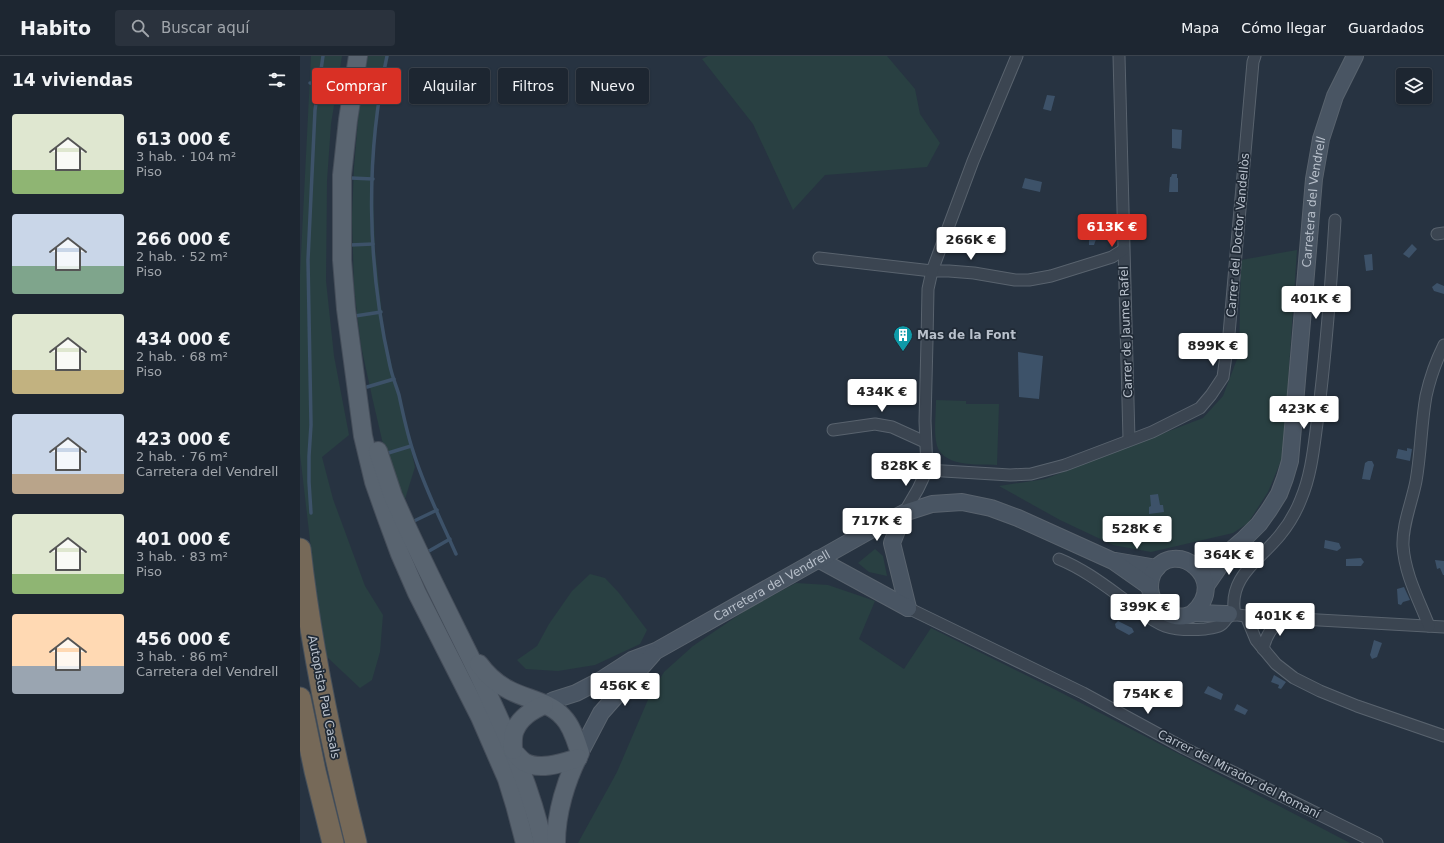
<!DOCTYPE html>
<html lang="es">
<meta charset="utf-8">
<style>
body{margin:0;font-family:"DejaVu Sans",sans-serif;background:#2a323d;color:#f1f3f6;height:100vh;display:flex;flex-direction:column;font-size:15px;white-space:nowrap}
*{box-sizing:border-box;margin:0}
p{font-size:13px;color:#a0a5ab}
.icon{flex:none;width:22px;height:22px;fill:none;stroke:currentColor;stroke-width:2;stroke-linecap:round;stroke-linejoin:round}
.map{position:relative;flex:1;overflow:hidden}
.drawer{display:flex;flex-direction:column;background:#1d2631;width:300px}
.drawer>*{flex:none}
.hud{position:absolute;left:12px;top:12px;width:380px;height:36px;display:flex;gap:8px}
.fabs{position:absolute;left:1096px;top:12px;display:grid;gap:8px}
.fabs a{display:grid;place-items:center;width:36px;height:36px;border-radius:4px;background:#1d2631;box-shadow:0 1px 3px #0004,0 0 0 1px #3b434d;font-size:20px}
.price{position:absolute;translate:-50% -34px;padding:0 9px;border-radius:4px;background:#fff;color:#222;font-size:13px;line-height:26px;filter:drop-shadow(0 1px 2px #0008)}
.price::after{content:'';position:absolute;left:50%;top:24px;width:12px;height:9px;margin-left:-6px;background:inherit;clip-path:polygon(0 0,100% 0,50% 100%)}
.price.current{background:#d93025;color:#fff}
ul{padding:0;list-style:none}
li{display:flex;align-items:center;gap:12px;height:100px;padding:0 12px}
li span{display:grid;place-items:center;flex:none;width:112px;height:80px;border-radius:4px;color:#555}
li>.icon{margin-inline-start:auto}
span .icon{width:48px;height:48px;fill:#fffc;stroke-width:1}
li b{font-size:17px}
h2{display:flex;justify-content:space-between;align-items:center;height:48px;padding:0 12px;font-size:17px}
.tag{padding:0 14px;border-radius:4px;background:#1d2631;box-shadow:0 1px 3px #0004,0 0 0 1px #3b434d;font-size:14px;line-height:36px}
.tag.current{background:#d93025;color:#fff}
header{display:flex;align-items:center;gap:24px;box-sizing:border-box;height:56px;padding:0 20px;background:#1d2631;border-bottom:1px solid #3b434d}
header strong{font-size:19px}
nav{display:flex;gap:22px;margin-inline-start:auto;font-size:14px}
.search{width:280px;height:36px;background:#2a323d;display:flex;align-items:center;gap:10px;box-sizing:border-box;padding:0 14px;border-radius:4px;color:#a0a5ab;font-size:15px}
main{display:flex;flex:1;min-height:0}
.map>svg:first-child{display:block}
.green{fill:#294042}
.water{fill:#3d5269}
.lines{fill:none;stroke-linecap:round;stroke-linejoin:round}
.stream{stroke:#3d5269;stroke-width:3.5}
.street-casing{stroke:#59636e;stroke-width:13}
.secondary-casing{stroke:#59636e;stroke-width:18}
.primary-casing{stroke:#454e5a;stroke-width:20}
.highway-casing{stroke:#46505b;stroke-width:23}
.street{stroke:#3b4551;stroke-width:11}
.secondary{stroke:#495563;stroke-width:16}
.primary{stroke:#596470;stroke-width:18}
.highway{stroke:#766958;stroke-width:21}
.labels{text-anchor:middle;stroke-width:3.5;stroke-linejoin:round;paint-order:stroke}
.street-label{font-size:12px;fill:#b8c0cb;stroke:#202a36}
.poi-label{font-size:12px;font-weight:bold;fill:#b8c0cb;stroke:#202a36;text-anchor:start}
</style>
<header>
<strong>Habito</strong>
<div class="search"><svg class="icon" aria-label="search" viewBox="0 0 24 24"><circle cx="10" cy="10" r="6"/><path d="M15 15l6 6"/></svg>Buscar aquí</div>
<nav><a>Mapa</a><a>Cómo llegar</a><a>Guardados</a></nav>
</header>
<main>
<section class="drawer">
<h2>14 viviendas<svg class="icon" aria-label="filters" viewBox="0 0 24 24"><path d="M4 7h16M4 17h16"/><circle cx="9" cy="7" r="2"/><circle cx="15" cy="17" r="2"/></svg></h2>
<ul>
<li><span style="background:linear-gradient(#dfe7d0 70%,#8fb573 0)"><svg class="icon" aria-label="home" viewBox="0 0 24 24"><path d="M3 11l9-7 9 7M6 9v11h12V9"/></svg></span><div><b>613 000 €</b><p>3 hab. · 104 m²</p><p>Piso</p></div></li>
<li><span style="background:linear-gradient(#c9d6e8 65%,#7fa58c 0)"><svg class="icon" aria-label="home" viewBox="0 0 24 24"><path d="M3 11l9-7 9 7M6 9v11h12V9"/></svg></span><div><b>266 000 €</b><p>2 hab. · 52 m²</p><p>Piso</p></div></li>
<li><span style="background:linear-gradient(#dfe7d0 70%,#c2b280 0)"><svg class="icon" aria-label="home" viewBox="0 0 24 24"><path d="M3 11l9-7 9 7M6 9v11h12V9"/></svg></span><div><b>434 000 €</b><p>2 hab. · 68 m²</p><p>Piso</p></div></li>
<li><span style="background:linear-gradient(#c9d6e8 75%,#b9a48a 0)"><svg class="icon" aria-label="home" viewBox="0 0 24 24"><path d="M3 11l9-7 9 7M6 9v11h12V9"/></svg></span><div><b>423 000 €</b><p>2 hab. · 76 m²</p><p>Carretera del Vendrell</p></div></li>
<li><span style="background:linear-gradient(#dfe7d0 75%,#8fb573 0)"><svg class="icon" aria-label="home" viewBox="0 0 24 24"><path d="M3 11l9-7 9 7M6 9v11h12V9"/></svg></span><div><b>401 000 €</b><p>3 hab. · 83 m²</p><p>Piso</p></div></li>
<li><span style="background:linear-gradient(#ffd9b3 65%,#9aa5b1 0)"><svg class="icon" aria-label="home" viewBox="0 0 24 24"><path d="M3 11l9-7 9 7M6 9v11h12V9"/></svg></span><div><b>456 000 €</b><p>3 hab. · 86 m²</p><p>Carretera del Vendrell</p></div></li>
</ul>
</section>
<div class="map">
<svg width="1144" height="787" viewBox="0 0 1144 787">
<rect width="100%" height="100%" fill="#273341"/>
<g class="green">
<path d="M 11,0 L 42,0 L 31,68 L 27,125 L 26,225 L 34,300 L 49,379 L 22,401 L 33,443 L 65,530 L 83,559 L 80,596 L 72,624 L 60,632 L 27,601 L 16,536 L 0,398 L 0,219 Z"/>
<path d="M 68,0 L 89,0 L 76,68 L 73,133 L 75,194 L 84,276 L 115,411 L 105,443 L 86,401 L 73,345 L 61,290 L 54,232 L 52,162 L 54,111 L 59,53 Z"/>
<path d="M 408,0 L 587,0 L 615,33 L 620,58 L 640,87 L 627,111 L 525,119 L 493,154 L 453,68 L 402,3 Z"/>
<path d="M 997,194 L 983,400 L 968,436 L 948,467 L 933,477 L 851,496 L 813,489 L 760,464 L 699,430 L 745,423 L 903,362 L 923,340 L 939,298 L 941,204 Z"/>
<path d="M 636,344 L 666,345 L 666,348 L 699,348 L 697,409 C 678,408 639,412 636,385 C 634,372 636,357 636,344 Z"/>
<path d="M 575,493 L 583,500 L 587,520 L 569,516 L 558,507 Z"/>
<path d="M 290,518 L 305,522 L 319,537 L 347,574 L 340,588 L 295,609 L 258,615 L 226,613 L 217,604 L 237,590 L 249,568 L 272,535 Z"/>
<path d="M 496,527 L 528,529 L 575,545 L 559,583 L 604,613 L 631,572 L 756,634 L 1050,787 L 278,787 L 317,716 L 350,639 L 364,616 L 393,590 L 449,552 Z"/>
</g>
<g class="water">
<path d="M 747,39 L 755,40 L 751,55 L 743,53 Z"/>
<path d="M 872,73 L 882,74 L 881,93 L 872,92 Z"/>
<path d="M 872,118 L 877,118 L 877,122 L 878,122 L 878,136 L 869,136 L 870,121 L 871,121 Z"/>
<path d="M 725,122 L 742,126 L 740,136 L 722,132 Z"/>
<path d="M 789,172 L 796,172 L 799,175 L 794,189 L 789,189 Z"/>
<path d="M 1112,188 L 1117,193 L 1109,202 L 1103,198 Z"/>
<path d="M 1072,198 L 1073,214 L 1066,215 L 1064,199 Z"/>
<path d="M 1137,227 L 1144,230 L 1144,238 L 1134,235 L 1132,231 Z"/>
<path d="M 718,296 L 743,300 L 739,343 L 719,341 Z"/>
<path d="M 1107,392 L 1112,393 L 1110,405 L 1096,402 L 1098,393 L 1107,395 Z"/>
<path d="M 1068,405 L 1072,405 L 1074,409 L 1070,424 L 1062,423 L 1065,407 Z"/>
<path d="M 858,438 L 860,449 L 863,449 L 864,456 L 849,458 L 849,451 L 851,450 L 850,439 Z"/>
<path d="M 1025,484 L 1039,487 L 1041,492 L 1037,495 L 1024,492 Z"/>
<path d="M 1061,502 L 1064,506 L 1061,510 L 1046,510 L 1046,503 Z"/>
<path d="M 1135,504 L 1144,505 L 1144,519 L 1143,519 L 1140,512 L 1137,513 Z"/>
<path d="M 1104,531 L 1110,544 L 1103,546 L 1101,549 L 1098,548 L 1097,533 Z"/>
<path d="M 818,565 L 832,572 L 834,576 L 829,579 L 816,572 L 815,568 Z"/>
<path d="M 1074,584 L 1082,587 L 1077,601 L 1072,603 L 1070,599 Z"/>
<path d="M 974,619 L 986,626 L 981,633 L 978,632 L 979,629 L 971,626 Z"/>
<path d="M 908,630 L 923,638 L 921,644 L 904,637 Z"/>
<path d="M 937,648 L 948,654 L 945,659 L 934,654 Z"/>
</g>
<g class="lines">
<g class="stream">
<path d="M 87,0 C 65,101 67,209 90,310 C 92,320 96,329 99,339 C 103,358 107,377 113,395 C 124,431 141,464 156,498"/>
<path d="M 10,27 L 19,28"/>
<path d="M 51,122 L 73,123"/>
<path d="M 50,189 L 73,188"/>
<path d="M 55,260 L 81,256"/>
<path d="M 67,331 L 94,323"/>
<path d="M 85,398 L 111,390"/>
<path d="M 11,457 L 9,426 L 9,400 L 11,369 L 8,204 L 15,54 L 23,0"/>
<path d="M 114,465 L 137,454"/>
<path d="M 129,495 L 150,483"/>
</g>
<g class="street-casing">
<g id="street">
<path d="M 819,0 L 829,383"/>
<path d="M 1137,178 L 1144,177"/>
<path d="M 519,202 L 632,215 L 649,215 L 674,217 L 715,224 L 729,224 L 751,220 L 812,201 L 823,194"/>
<path d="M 533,374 L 575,368 L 592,371 L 625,386"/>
<path d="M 627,414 L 710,419 L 731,418 L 765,409 L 852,376 L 900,352 L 911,339 L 923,321 L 929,278 L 953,6 L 955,0"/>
<path d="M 604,457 L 618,433 L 627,414 L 625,365 L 627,285 L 628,233 L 632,215 L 673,105 L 717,0"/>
<path d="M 759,503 C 786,514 808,532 832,549 C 842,556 853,566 865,570 C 877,574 893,574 905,573 C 918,571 923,571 929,558 L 946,560 L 1144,571"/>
<path d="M 608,552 L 783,637 L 884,692 L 1077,787"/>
<path d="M 935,559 C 927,521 960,504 980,479 C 989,468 996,456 1001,443 C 1012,417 1014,388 1018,360 C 1026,295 1031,230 1035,164"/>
<path d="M 946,560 L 956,584 L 976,608 L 994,622 L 1020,635 L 1057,650 L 1144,680"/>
<path d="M 1129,570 C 1119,544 1105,519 1103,490 C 1102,469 1112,446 1116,425 C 1121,397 1121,368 1126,340 C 1130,322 1136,305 1144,289"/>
<path d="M 963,593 C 966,579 972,572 981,562"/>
</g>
</g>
<g class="secondary-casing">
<g id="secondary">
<path d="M 604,457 L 592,487 L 608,552"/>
<path d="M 518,503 L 608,552"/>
<path d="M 816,505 L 857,512"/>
<path d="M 895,510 L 930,495"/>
<path id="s1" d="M 906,530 L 930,495 L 944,483 L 959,468 L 969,454 L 979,438 L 985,422 L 990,405 L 994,360 L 1014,123 L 1021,83 L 1035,40 L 1055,0"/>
<path d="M 893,557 C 931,523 874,480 853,517 C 850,524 849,531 851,538 C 854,552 872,563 886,560 C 889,559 892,558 895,557 C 906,557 918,558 929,558"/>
<path id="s2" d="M 244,649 L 254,644 L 276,637 L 301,624 L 332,604 L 356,595 L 576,471 L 604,457 L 632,448 L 662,446 L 691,452 L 718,462 L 813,505 L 850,531"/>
<path d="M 280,697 L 301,657 L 353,598"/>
</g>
</g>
<g class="primary-casing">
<g id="primary">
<path d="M 58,0 L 48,64 L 42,119 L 42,204 L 46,253 L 63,380 L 74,426 L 86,460 L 100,498 L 117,537 L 180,661 L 207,723 L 215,749 L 225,787"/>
<path d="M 78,395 L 93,440 L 106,469 C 129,519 154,568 178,617 C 204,672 230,727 243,787"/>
<path d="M 179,608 C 187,619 197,628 209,634 C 226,643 250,646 263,661 C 272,670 276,685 280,697 C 266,724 256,757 256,787"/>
<path d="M 212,694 C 216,698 220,703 224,706 C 240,715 262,707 278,702"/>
<path d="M 213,694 C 213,688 212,680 215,674 C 220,662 232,654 244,649"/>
</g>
</g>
<g class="highway-casing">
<g id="highway">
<path d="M 0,493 C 11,593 32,690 56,787"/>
<path d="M 0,642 L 15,715 L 33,787"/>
</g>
</g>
<use href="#street" class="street"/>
<use href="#secondary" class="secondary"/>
<use href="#primary" class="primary"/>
<use href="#highway" class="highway"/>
</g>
<defs>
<g id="building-pin" transform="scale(1)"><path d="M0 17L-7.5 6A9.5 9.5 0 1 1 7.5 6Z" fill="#0f9aa8" stroke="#202a36"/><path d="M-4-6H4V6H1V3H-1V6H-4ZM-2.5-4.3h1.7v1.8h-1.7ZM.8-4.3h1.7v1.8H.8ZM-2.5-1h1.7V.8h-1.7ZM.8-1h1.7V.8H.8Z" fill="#fff"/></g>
</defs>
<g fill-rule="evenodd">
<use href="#building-pin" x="603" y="279"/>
</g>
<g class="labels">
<g class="street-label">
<text dy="4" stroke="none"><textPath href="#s1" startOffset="413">Carretera del Vendrell</textPath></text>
<text transform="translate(938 179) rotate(-85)" y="4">Carrer del Doctor Vandellòs</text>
<text transform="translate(826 276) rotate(-92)" y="4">Carrer de Jaume Rafel</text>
<text dy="4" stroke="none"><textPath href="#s2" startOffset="258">Carretera del Vendrell</textPath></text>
<text transform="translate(24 641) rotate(79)" y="4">Autopista Pau Casals</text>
<text transform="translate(939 718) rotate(27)" y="4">Carrer del Mirador del Romaní</text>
</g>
<g class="poi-label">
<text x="617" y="283">Mas de la Font</text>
</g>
</g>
</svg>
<div class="fabs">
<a><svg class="icon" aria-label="layers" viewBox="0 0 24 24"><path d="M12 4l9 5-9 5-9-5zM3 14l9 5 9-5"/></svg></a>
</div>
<b class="price current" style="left:812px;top:192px">613K €</b>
<b class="price" style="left:671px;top:205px">266K €</b>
<b class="price" style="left:1016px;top:264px">401K €</b>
<b class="price" style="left:913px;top:311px">899K €</b>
<b class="price" style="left:582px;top:357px">434K €</b>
<b class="price" style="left:1004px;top:374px">423K €</b>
<b class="price" style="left:606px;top:431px">828K €</b>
<b class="price" style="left:577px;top:486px">717K €</b>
<b class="price" style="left:837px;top:494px">528K €</b>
<b class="price" style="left:929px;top:520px">364K €</b>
<b class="price" style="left:845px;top:572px">399K €</b>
<b class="price" style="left:980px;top:581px">401K €</b>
<b class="price" style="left:325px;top:651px">456K €</b>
<b class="price" style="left:848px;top:659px">754K €</b>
<div class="hud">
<a class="tag current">Comprar</a>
<a class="tag">Alquilar</a>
<a class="tag">Filtros</a>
<a class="tag">Nuevo</a>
</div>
</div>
</main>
